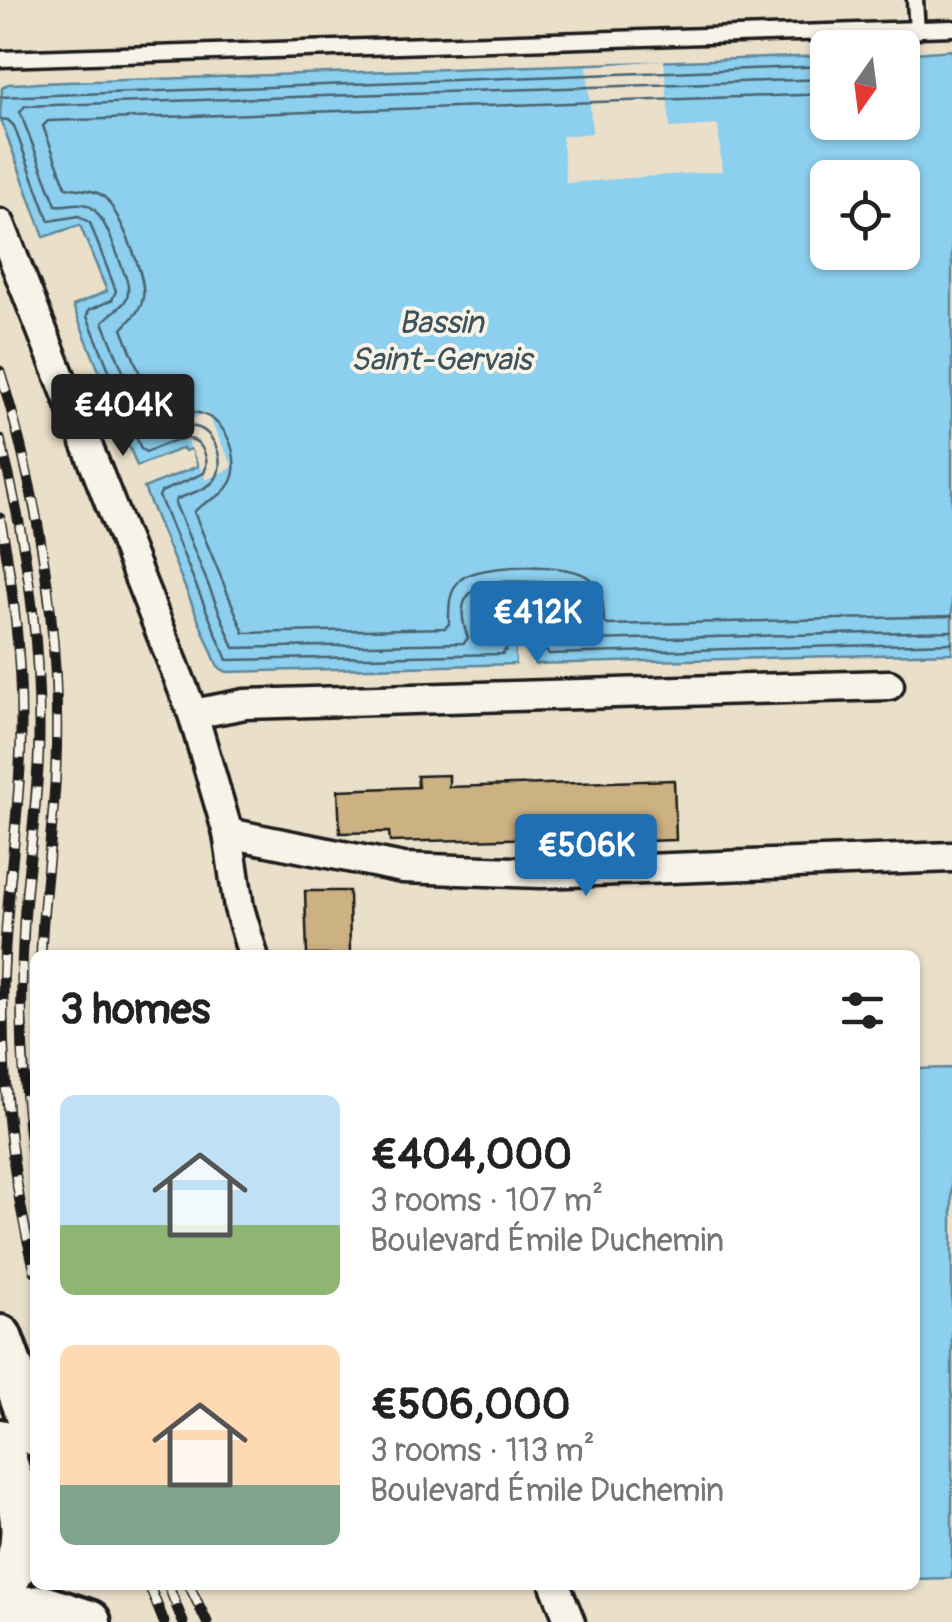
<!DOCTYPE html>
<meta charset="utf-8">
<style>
body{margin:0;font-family:Pangolin,sans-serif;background:#f6f6f6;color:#222;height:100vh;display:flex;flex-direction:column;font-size:38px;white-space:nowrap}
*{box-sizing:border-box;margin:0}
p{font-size:32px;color:#767676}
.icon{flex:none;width:55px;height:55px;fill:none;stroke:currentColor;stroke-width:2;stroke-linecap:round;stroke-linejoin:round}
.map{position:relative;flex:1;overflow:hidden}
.drawer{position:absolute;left:30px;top:950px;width:890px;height:640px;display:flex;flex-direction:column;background:#fff;border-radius:15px;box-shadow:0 2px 8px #0004}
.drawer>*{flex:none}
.needle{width:65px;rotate:194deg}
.tools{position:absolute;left:810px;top:30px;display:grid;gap:20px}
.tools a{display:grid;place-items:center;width:110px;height:110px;border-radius:15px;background:#fff;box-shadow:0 2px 8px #0004;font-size:50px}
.price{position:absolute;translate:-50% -85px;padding:0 22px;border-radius:10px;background:#1f6fb2;color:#fff;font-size:32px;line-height:65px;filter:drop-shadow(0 2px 5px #0008)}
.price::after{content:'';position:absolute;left:50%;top:60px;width:30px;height:22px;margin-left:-15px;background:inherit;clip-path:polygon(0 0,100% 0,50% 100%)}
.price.selected{background:#222;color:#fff}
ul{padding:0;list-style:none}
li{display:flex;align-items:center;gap:30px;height:250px;padding:0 30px}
li span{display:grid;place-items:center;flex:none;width:280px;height:200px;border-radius:15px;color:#555}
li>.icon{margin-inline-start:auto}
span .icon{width:120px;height:120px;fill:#fffc;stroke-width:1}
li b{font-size:42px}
h2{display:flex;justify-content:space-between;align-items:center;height:120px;padding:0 30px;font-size:42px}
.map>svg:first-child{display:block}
.water{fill:#8ccfee;stroke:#5f879a;stroke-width:2.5;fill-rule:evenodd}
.pier{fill:#eadfc9}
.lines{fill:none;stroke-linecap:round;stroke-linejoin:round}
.shore{stroke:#496470;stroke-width:2.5}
.building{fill:#ccb182;stroke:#1c1c1c;stroke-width:2.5}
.service-casing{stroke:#1c1c1c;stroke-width:21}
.minor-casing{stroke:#1c1c1c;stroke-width:35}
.secondary-casing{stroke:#1c1c1c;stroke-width:48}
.primary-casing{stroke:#1c1c1c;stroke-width:50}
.service{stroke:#f7f3e8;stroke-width:14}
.minor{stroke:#f7f3e8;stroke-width:28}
.secondary{stroke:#f7f3e8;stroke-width:40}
.primary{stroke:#f7f3e8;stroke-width:42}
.rail-casing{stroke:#1c1c1c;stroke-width:11}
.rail{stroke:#f7f3e8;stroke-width:8;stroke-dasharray:22;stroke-linecap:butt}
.labels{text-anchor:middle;stroke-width:8;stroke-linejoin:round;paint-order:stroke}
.water-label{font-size:32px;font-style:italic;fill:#3e525b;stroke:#f7f3e8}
</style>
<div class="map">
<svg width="952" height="1622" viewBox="0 0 952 1622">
<rect width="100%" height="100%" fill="#eadfc9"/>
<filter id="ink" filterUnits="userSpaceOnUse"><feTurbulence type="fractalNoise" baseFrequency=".01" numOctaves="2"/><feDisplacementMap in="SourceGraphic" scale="20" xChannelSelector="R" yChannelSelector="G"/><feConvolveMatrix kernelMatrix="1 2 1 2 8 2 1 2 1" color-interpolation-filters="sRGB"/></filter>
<g filter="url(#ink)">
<g class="water">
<path d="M 952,50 L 952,653 L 535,664 L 534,633 L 545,623 L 566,623 L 565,606 L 487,606 L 487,625 L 510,624 L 516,632 L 516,664 L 227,672 L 218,667 L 144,488 L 198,466 L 192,449 L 185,451 L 183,448 L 137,466 L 73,306 L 107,291 L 80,225 L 44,237 L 0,117 L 2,88 L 8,84 L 827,56 L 828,122 L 902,122 L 903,54 ZM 828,178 L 902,178 L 902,252 L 828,252 Z"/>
<path d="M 952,1068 L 952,1578 L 915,1579 L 915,1069 Z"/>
</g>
<g class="pier">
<path d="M 664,60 L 670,128 L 718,125 L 722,171 L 566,183 L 562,136 L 592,133 L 587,66 Z"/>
<path d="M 206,412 L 233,467 L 206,480 L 180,425 Z"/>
<path d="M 566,605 L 566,623 L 545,623 L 534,633 L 535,664 L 530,664 L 529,631 L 543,619 L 561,618 L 561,610 L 491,611 L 491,620 L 512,619 L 521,630 L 521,664 L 516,664 L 516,632 L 510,624 L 487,625 L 486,606 Z"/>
</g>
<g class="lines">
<g class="shore">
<path d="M 828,79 L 25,106 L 20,112 L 56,205 C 66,207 76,201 87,205 C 105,211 120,263 127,281 C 133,306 115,307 103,322 L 148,433 L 153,436 C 168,430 183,422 199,428 C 217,435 227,467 213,482 C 204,491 188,494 177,499 L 175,503 L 234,648 L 464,643 L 468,638 C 441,567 521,583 564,583 C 590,589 592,613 585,635 L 589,640 L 952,631"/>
<path d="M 828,94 L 48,121 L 43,126 L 66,187 C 78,190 91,188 103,196 C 118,208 147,278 143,297 C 141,312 130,319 122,329 L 156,414 L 161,416 C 192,405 219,413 231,445 C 235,458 237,471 230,483 C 222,499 204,500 194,512 L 244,633 L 445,628 L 449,624 C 449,608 448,593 460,580 C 478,563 571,562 589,578 C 603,589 603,605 604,621 L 608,625 L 952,616"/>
<path d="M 0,97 L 828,66"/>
<path d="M 0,119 L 8,120 L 14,126 L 49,221 L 79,216 L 90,223 L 116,291 L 112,300 L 89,310 L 87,316 L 141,449 L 146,452 C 162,446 191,428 202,448 C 207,457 208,464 204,473 L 161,492 L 159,496 L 227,660 L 502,654 L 506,650 L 505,636 L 484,634 L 477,625 L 477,604 L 488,596 L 564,595 C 578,599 577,613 575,626 L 568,632 L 546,636 L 545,650 L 549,654 L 952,643"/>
</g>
</g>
<g class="building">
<path d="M 449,775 L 449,787 L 674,780 L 676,840 L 544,844 L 543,838 L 390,842 L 389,832 L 340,833 L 338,790 L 418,787 L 417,776 Z"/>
<path d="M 305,891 L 349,891 L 350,955 L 307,955 Z"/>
</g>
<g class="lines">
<g class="service-casing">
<g id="service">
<path d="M 915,0 L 917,31"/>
<path d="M 0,59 L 952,28"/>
</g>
</g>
<g class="minor-casing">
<g id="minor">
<path d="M 0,224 L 193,714 L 228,833 L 239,908 L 253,955"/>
<path d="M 193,714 L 245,704 L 889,685"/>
<path d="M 228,833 L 403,868 L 541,873 L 952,857"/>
<path d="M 555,1585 L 570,1622"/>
</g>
</g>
<g class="secondary-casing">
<path id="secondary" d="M 0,1440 C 16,1498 39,1539 0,1593"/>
</g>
<g class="primary-casing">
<g id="primary">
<path d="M 0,1337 L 35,1434"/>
<path d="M 0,1611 L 43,1607 L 89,1622"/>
</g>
</g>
<use href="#service" class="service"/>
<use href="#minor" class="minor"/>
<use href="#secondary" class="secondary"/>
<use href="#primary" class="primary"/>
<g class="rail-casing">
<g id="rail">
<path d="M 0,371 C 39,499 61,630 56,764 C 54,828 43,891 41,955"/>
<path d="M 0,439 C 25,535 40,634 39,733 C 39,797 28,860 24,923 C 19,1007 22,1091 35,1174"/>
<path d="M 0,518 C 16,599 24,684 20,767 C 16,842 4,917 3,993 C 2,1086 12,1181 35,1271"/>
<path d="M 149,1585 L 164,1622"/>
<path d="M 168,1585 L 183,1622"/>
<path d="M 189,1585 L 207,1622"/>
</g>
</g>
<use href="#rail" class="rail"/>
</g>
</g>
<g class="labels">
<g class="water-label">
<text x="441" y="333">Bassin<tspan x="441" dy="37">Saint-Gervais</tspan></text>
</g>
</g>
</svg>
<div class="tools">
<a><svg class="needle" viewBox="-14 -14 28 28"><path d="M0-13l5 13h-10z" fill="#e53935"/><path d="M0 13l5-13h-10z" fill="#767676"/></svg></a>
<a><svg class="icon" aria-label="locate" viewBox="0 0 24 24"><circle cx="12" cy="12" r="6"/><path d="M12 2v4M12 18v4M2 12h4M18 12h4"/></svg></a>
</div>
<b class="price selected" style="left:123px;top:459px">€404K</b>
<b class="price" style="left:537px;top:666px">€412K</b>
<b class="price" style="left:586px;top:899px">€506K</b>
<section class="drawer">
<h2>3 homes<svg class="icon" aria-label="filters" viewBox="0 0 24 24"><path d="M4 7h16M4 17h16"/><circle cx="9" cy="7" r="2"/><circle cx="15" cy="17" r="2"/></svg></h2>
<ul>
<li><span style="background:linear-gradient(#bfe0f5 65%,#8fb573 0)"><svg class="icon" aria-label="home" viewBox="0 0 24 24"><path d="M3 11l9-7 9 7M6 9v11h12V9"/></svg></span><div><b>€404,000</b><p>3 rooms · 107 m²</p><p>Boulevard Émile Duchemin</p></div></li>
<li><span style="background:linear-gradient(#ffd9b3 70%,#7fa58c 0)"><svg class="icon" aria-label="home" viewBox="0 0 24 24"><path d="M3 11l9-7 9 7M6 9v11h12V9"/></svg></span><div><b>€506,000</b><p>3 rooms · 113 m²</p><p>Boulevard Émile Duchemin</p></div></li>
</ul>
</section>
</div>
